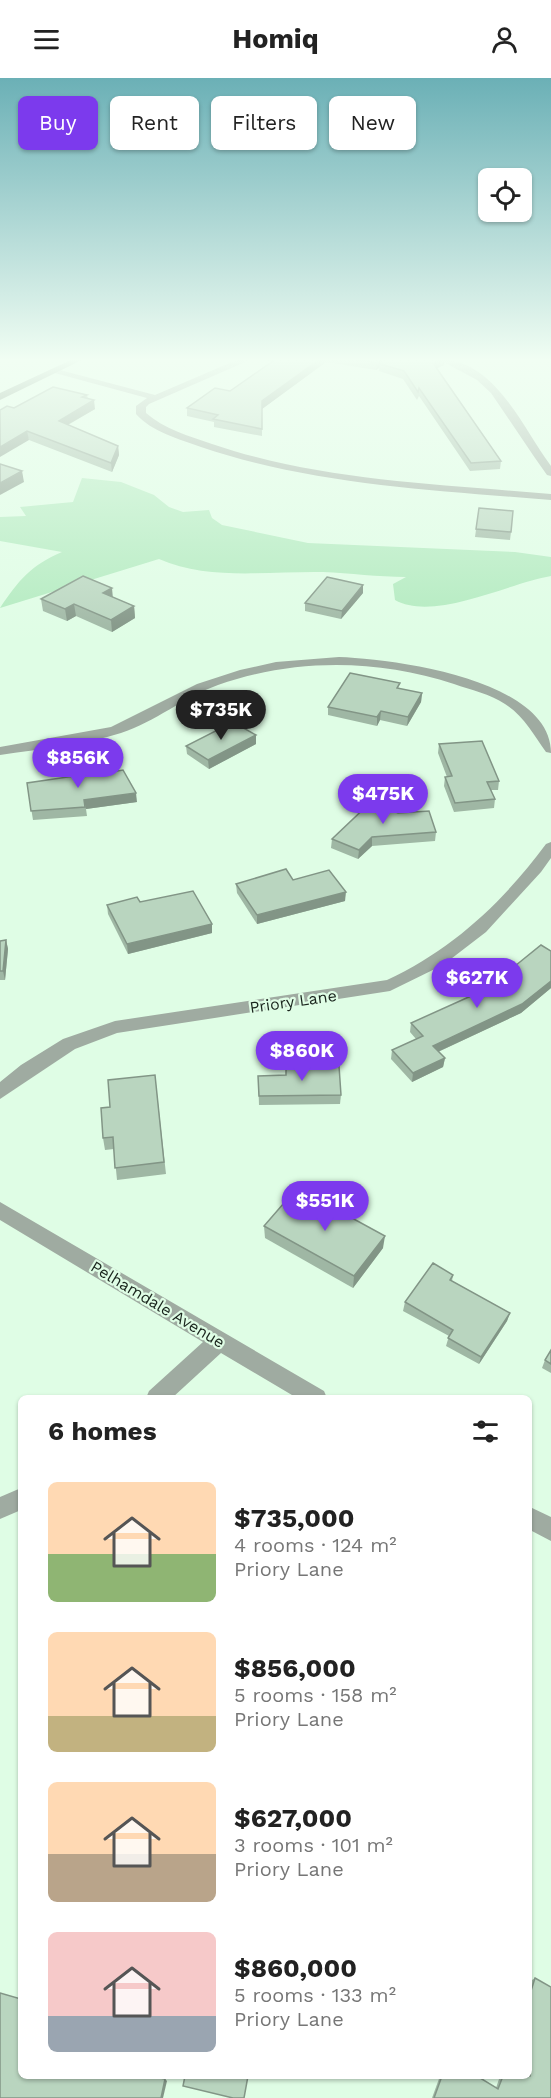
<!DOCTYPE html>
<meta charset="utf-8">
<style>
body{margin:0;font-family:"Work Sans",sans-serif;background:#f2f2f2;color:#222;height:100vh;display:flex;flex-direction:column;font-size:22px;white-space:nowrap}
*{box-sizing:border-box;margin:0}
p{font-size:20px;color:#767676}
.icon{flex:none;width:33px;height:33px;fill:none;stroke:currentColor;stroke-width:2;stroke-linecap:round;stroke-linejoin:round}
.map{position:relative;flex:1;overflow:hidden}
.drawer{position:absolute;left:18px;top:1317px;width:514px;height:684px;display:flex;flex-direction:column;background:#fff;border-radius:9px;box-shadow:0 2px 4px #0004}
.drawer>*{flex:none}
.top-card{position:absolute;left:18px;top:18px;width:516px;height:54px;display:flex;gap:12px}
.controls{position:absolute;left:478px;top:90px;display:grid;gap:12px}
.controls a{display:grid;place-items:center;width:54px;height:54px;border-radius:9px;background:#fff;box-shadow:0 2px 4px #0004;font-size:30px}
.price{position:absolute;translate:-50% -51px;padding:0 14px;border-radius:21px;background:#7c3aed;color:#fff;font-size:20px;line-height:39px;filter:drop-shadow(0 2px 3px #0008)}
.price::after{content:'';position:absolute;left:50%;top:36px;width:18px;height:14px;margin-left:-9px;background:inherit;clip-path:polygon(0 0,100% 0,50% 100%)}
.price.selected{background:#222;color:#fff}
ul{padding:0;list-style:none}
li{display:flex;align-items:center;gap:18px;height:150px;padding:0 30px}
li span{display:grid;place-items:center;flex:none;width:168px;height:120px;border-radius:9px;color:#555}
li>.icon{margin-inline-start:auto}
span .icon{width:72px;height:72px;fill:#fffc;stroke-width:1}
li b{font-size:26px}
h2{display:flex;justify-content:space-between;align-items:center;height:72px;padding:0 30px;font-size:26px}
.chip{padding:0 21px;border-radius:9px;background:#fff;box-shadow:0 2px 4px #0004;font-size:21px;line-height:54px}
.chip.selected{background:#7c3aed;color:#fff}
header{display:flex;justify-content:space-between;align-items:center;height:78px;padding:0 30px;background:#fff;font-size:27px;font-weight:700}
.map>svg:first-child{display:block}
.green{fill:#b1eabe}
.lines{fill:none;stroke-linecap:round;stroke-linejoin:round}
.minor{fill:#9faba1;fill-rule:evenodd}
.major{fill:#596f5e;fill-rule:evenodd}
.wall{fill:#9fb7a4}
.shaded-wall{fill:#829586}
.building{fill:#b9d5bf;stroke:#829586;stroke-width:1.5}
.labels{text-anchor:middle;stroke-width:4.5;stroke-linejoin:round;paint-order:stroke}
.street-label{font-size:16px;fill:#19241c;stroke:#dffde5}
</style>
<header><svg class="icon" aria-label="menu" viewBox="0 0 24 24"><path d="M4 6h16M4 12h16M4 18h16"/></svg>Homiq<svg class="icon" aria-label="person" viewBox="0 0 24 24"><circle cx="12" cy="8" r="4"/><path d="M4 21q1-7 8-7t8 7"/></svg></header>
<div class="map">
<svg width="551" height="2020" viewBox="0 0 551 2020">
<rect width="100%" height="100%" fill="#dffde5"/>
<path class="green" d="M 82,400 L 121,404 L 154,417 L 169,429 L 183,434 L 209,432 L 212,440 L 222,447 L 308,465 L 515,474 L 551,479 L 551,498 C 509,505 434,544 395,522 L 393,506 L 406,499 C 378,499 350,495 323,494 C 268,493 209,503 159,481 L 0,530 C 18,503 31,487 62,474 L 0,463 L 0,439 L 26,438 L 20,429 L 73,424 Z"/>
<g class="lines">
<g class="minor">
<path d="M 239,281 L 252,281 L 149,326 L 146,329 L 146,335 C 164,351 189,358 212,366 C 321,403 437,406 551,416 L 551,422 C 433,412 314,407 201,369 C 179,361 152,354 136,336 L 136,328 L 147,320 L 51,294 L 56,291 L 155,317 Z"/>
<path d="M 438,281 C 495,281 522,349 551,388 L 551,398 L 547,397 L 535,380 L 491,315 L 477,302 Z"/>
<path d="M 339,579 C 394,581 551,601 551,675 L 546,674 C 534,657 523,637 505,626 C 490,616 471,612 454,606 C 377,581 296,580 218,607 C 184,619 155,644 121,655 C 82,667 40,671 0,677 L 0,669 L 111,649 L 197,606 L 240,592 L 276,584 Z"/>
<path d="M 551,764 L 551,780 L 541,794 L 486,854 L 443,887 L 390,913 L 117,955 L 75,971 L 0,1021 L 0,1004 L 21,987 L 63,961 L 115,943 L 387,902 C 453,871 503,824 546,766 Z"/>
<path d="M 0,1124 L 324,1313 L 327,1320 L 297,1320 L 221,1275 L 172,1320 L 146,1320 L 149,1313 L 203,1264 L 0,1142 Z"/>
<path d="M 21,1410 L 21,1432 L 0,1441 L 0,1419 Z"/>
<path d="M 530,1429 L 551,1439 L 551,1463 L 530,1452 Z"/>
</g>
<path class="major" d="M 73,281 L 84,281 L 0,322 L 0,315 Z"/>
</g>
<g class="wall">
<path d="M 259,281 L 445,281 L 444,287 L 437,290 L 501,383 L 500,391 L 470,393 L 419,318 L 417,322 L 403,301 L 379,293 L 379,290 L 376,292 L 326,284 L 262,331 L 262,358 L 214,349 L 214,344 L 187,338 L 187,330 L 230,313 L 271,284 Z"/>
<path d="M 87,317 L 88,321 L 95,331 L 68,347 L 118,368 L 119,377 L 112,394 L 29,362 L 14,330 Z"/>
<path d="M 479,430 L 511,454 L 510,462 L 475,459 Z"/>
<path d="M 363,515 L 341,541 L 305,533 L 305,525 Z"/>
<path d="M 113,519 L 134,528 L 135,540 L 112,554 L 76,538 L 67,543 L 43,533 L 41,521 Z"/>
<path d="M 422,615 L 421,624 L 407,648 L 380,642 L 377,648 L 328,637 L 328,629 Z"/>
<path d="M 256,666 L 209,691 L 187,676 L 186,668 Z"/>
<path d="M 439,666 L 499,703 L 498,712 L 491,712 L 495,721 L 494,730 L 454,734 L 444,708 L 445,699 L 447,699 L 438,675 Z"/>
<path d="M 112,694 L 137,724 L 86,731 L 87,738 L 33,742 L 27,705 L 74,698 L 74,695 Z"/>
<path d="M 436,754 L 435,763 L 372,768 L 358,781 L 331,770 L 332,761 Z"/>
<path d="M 293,802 L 345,823 L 257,846 L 237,815 L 236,806 Z"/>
<path d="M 140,824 L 212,855 L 128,876 L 108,836 L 107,827 Z"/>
<path d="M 6,862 L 8,871 L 5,902 L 0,902 L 0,863 Z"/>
<path d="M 551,873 L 551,910 L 521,935 L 438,974 L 445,980 L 443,989 L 412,1004 L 391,981 L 392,972 L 416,961 L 410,954 L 411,945 L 474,921 Z"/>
<path d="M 155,997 L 166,1096 L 117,1102 L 114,1071 L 105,1072 L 103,1060 L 110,1029 Z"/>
<path d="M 285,997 L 341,1017 L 340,1026 L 259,1027 L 258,998 Z"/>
<path d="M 264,1148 L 383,1170 L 353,1210 L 265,1160 Z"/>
<path d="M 453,1197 L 452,1203 L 510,1235 L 507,1243 L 479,1286 L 446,1268 L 449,1258 L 403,1233 L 405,1224 Z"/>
<path d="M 551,1272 L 551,1295 L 542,1290 L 545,1282 Z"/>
<path d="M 535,1900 L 551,2020 L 432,2020 L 440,1998 L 477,1998 L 496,2010 L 500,1998 L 530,1998 L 530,1909 L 532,1902 Z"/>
</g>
<g class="shaded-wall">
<path d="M 320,281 L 326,281 L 326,284 L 262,331 L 262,358 L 262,323 Z"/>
<path d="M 382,281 L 379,290 L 376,292 L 377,285 Z"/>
<path d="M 442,281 L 445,281 L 444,287 L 433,292 L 433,285 Z"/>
<path d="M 94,322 L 95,331 L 60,351 L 59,343 Z"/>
<path d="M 27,353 L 29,362 L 0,379 L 0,369 Z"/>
<path d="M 118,368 L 119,377 L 112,394 L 111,385 Z"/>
<path d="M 22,393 L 24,404 L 0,417 L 0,405 Z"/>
<path d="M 363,507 L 363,515 L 341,541 L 342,533 Z"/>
<path d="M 112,510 L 113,521 L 103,515 Z"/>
<path d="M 74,526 L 76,538 L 67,543 L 65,531 Z"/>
<path d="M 134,528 L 135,540 L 112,554 L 111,542 Z"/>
<path d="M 422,615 L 421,624 L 407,648 L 408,639 Z"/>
<path d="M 381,633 L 380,642 L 377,648 L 377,639 Z"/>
<path d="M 256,657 L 256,666 L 209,691 L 208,682 Z"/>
<path d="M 136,715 L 137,724 L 86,731 L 84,722 Z"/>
<path d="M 372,759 L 372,768 L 358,781 L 359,772 Z"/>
<path d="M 346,814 L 345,823 L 257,846 L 257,837 Z"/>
<path d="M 212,846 L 212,855 L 128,876 L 127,866 Z"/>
<path d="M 6,862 L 8,871 L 5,902 L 3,893 Z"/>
<path d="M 551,903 L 551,910 L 521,935 L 431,977 L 433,968 Z"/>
<path d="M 445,980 L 443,989 L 412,1004 L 413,995 Z"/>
<path d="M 385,1158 L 383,1170 L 353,1210 L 354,1198 Z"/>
<path d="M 510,1235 L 507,1243 L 479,1286 L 481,1279 Z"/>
<path d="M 165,2001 L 167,2003 L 163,2020 L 161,2020 Z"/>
</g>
<g class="building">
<path d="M 276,281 L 320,281 L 262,323 L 262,351 L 213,341 L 218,337 L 187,330 L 215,310 L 230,313 Z"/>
<path d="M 352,281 L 442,281 L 433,285 L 501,383 L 471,385 L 419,310 L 418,314 L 404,293 L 380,286 L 382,281 L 377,285 Z"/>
<path d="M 53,309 L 87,317 L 82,319 L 94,322 L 59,343 L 118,368 L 111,385 L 27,353 L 0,369 L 0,332 L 7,328 L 14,330 Z"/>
<path d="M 0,386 L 22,393 L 0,405 Z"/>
<path d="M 479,430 L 513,433 L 511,454 L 476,451 Z"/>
<path d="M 83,498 L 112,510 L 103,515 L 134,528 L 111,542 L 74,526 L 65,531 L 41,521 Z"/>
<path d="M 327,499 L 363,507 L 342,533 L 305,525 Z"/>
<path d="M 350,595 L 400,605 L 397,610 L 422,615 L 408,639 L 381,633 L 377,639 L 328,629 Z"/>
<path d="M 233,644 L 256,657 L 208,682 L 186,668 Z"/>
<path d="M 482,663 L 499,703 L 487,704 L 495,721 L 455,725 L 445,699 L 452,698 L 439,666 Z"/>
<path d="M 111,690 L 112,694 L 123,692 L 136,715 L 84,722 L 85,729 L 31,733 L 27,705 L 75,698 L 74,695 Z"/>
<path d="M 371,724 L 398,735 L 429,733 L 436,754 L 372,759 L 359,772 L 332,761 Z"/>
<path d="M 286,791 L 293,802 L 329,792 L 346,814 L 257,837 L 236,806 Z"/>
<path d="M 193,813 L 212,846 L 127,866 L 107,827 L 137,819 L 140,824 Z"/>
<path d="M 6,862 L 3,893 L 0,893 L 0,863 Z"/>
<path d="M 541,867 L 551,873 L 551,903 L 522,926 L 433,968 L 445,980 L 413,995 L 392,972 L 423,958 L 411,945 L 471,918 L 474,921 Z"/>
<path d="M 339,988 L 341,1017 L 259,1018 L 258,998 L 286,997 L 286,989 Z"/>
<path d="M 155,997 L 164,1084 L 115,1090 L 113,1059 L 103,1060 L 101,1030 L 110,1029 L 108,1002 Z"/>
<path d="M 297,1110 L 385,1158 L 354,1198 L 264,1148 Z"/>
<path d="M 433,1185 L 453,1197 L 450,1202 L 510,1235 L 481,1279 L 448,1260 L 453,1252 L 405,1224 Z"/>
<path d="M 551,1272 L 551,1286 L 545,1282 Z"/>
<path d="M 535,1900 L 551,1909 L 551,2020 L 434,2020 L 442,1998 L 477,1998 L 498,2011 L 503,1998 L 530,1998 L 530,1916 Z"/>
<path d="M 0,1915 L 21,1921 L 21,1998 L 151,1998 L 165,2001 L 161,2020 L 0,2020 Z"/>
<path d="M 185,1998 L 248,1998 L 244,2020 L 233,2020 L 183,2008 Z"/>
</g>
<linearGradient id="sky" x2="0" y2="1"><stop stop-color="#6bb0b6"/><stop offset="0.5" stop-color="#f1fef3"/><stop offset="1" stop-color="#f1fef3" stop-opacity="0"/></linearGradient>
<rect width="551" height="564" fill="url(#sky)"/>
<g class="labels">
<g class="street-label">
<text transform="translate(293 923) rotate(-8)" y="6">Priory Lane</text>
<text transform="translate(158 1226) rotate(31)" y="6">Pelhamdale Avenue</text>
</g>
</g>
</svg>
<div class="controls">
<a><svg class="icon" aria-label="locate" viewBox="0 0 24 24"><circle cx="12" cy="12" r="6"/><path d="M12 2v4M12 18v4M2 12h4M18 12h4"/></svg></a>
</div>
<b class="price selected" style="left:221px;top:663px">$735K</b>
<b class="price" style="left:78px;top:711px">$856K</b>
<b class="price" style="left:383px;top:747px">$475K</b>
<b class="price" style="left:477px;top:931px">$627K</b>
<b class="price" style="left:302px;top:1004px">$860K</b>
<b class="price" style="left:325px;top:1154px">$551K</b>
<div class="top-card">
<a class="chip selected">Buy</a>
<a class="chip">Rent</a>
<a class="chip">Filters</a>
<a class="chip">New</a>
</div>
<section class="drawer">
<h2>6 homes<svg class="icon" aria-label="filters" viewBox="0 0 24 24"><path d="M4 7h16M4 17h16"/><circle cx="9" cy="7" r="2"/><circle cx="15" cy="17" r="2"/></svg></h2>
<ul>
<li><span style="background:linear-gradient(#ffd9b3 60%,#8fb573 0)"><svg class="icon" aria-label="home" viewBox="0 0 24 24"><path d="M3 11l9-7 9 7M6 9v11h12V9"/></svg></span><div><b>$735,000</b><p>4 rooms · 124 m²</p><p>Priory Lane</p></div></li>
<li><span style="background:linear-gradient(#ffd9b3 70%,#c2b280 0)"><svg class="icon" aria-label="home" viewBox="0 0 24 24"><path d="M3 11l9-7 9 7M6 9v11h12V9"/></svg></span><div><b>$856,000</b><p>5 rooms · 158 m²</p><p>Priory Lane</p></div></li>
<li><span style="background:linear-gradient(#ffd9b3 60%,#b9a48a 0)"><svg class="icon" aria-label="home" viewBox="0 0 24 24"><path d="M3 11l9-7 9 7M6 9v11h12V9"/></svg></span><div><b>$627,000</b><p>3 rooms · 101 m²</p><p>Priory Lane</p></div></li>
<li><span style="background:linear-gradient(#f6c9c9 70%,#9aa5b1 0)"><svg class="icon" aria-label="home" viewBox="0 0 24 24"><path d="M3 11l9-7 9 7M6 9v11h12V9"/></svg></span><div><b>$860,000</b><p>5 rooms · 133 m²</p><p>Priory Lane</p></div></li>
</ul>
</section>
</div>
